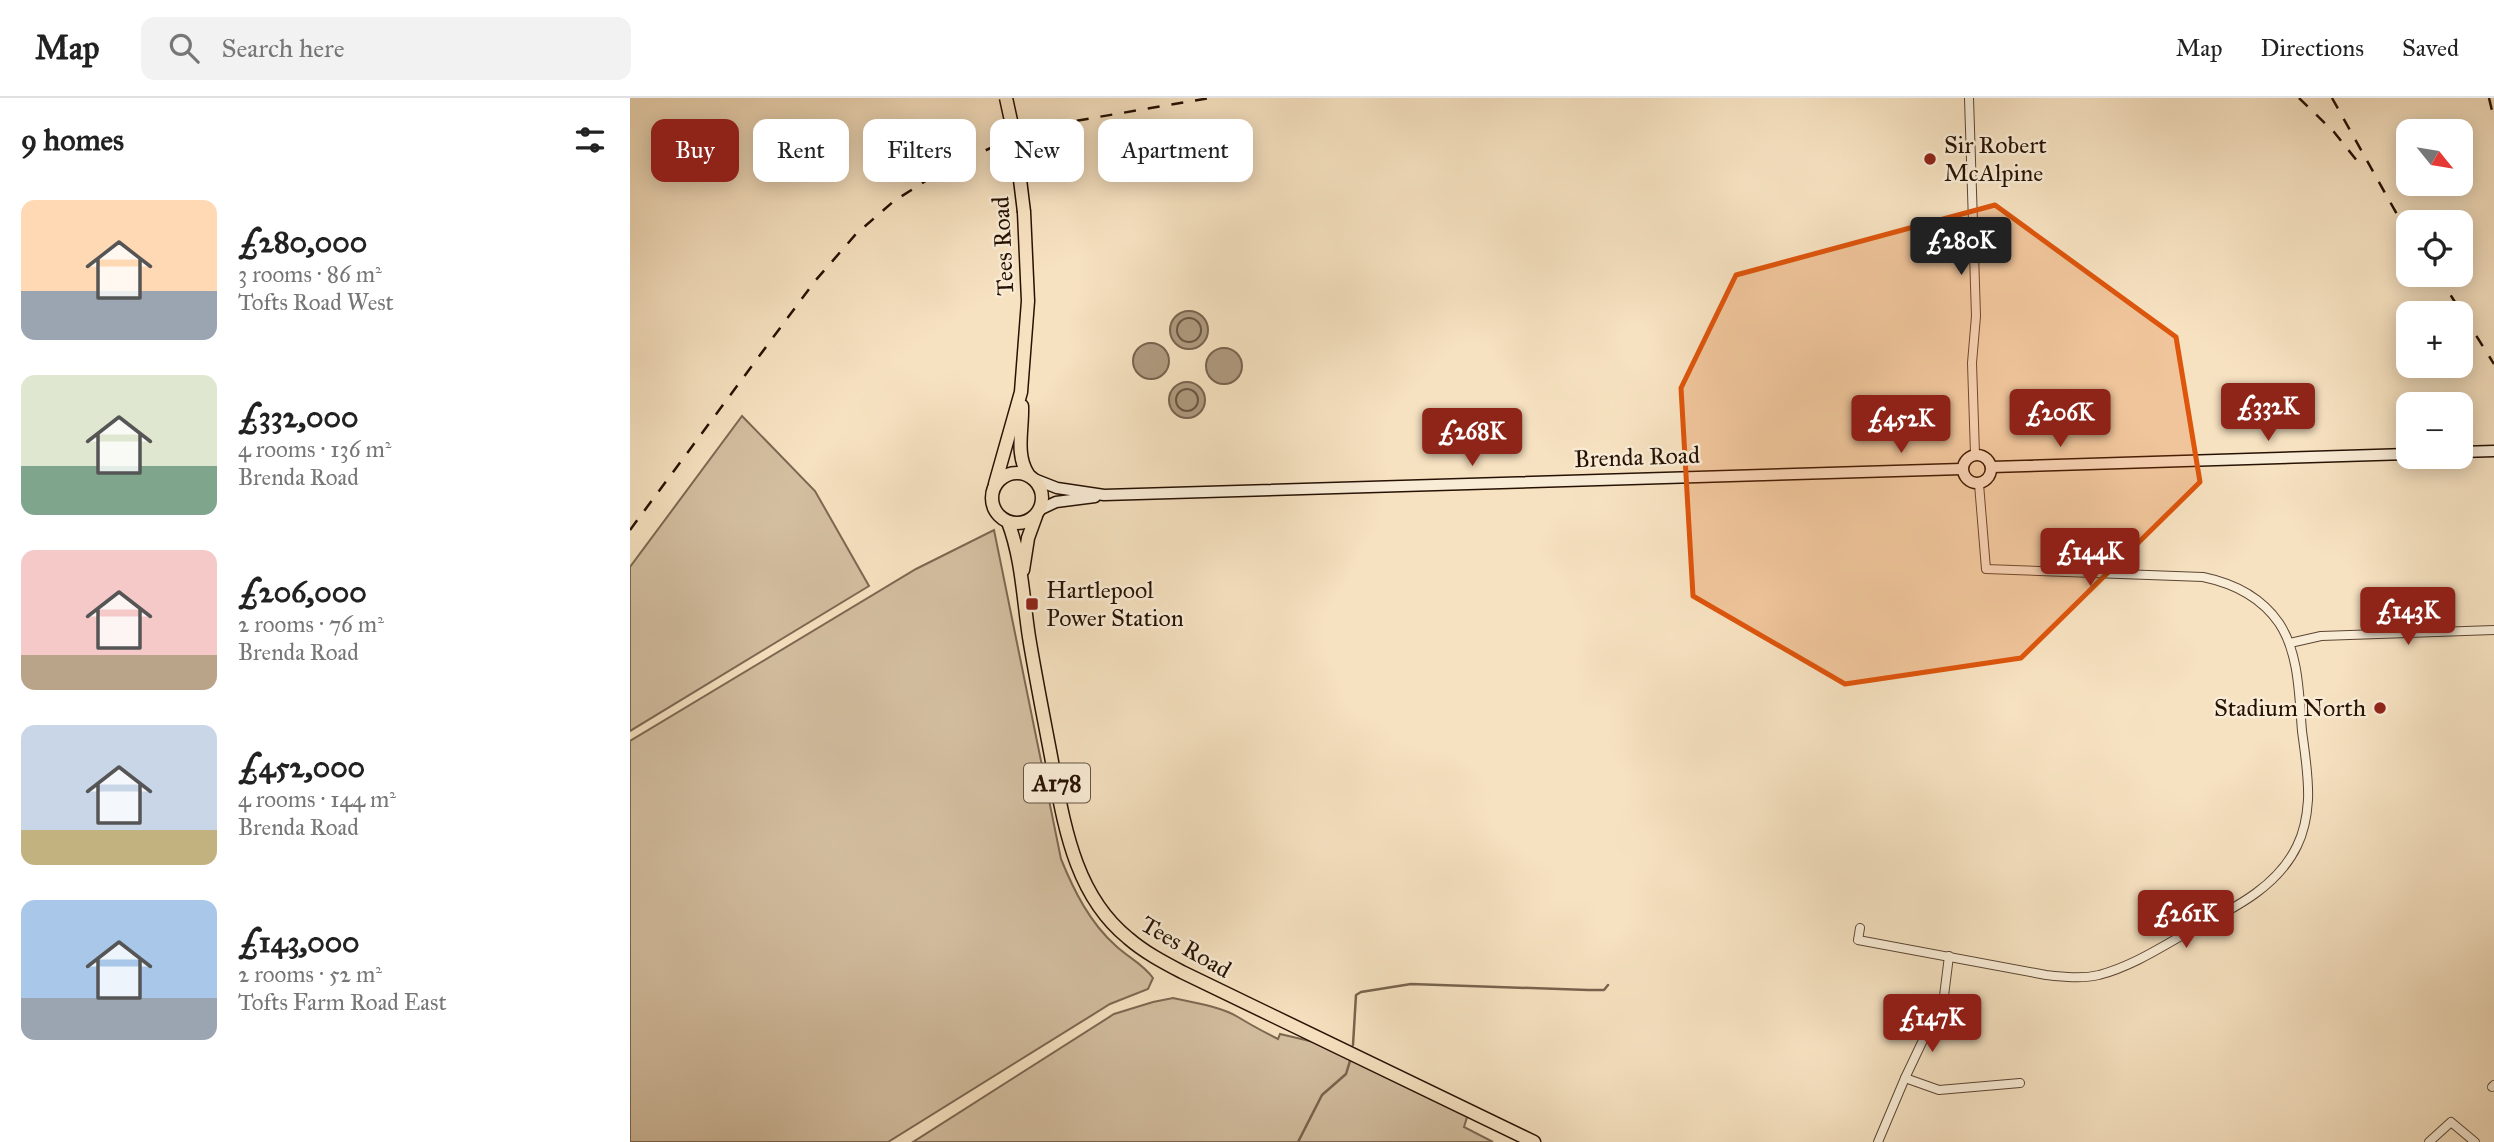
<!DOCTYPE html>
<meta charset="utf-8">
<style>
body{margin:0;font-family:"IM FELL Great Primer",serif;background:#f2f2f2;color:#222;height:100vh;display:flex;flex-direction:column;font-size:26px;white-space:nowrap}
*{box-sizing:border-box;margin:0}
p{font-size:23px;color:#767676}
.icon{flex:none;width:38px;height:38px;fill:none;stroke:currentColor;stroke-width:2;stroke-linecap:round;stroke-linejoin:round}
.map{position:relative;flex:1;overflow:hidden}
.panel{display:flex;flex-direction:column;background:#fff;width:630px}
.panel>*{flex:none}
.hud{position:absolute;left:21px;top:21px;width:665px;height:63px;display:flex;gap:14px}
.needle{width:46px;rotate:120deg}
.buttons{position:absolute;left:1766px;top:21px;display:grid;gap:14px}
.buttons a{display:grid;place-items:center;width:77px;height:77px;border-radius:14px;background:#fff;box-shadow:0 4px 18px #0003;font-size:35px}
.price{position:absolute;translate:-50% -60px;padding:0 16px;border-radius:7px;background:#8f2418;color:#fff;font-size:23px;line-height:46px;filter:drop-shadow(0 2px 4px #0008)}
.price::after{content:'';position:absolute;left:50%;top:42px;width:21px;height:16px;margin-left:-10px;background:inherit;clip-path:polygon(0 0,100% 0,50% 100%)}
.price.current{background:#222;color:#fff}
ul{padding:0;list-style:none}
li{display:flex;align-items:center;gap:21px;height:175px;padding:0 21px}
li span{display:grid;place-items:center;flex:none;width:196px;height:140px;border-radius:14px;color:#555}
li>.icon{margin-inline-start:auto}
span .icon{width:84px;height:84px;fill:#fffc;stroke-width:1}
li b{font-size:30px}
h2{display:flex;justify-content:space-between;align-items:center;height:84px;padding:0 21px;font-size:30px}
.pill{padding:0 24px;border-radius:14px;background:#fff;box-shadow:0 4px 18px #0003;font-size:24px;line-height:63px}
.pill.current{background:#8f2418;color:#fff}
header{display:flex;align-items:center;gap:42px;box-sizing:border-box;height:98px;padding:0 35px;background:#fff;border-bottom:2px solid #e0e0e0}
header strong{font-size:33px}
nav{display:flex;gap:38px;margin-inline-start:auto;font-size:24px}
.search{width:490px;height:63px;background:#f2f2f2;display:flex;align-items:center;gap:18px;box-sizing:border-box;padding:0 24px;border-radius:14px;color:#767676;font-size:26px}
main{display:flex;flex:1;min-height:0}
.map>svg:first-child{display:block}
.green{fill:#d3bea0;stroke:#7c6852;stroke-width:2}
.water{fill:#af9a80;stroke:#78634e;stroke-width:2}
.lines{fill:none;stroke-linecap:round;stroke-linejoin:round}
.shore{stroke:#6a5642;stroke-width:2}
.stream{stroke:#78634e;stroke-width:2.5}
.minor-casing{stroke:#5a4532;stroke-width:10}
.secondary-casing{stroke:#261103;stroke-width:13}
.primary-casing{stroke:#261103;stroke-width:15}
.minor{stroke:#f9ecd6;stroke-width:8}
.secondary{stroke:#f9ecd6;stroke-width:10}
.primary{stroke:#f6e1c0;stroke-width:12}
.rail{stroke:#261103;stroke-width:2.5;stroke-dasharray:12 12;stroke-linecap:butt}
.primary-bridge-casing{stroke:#261103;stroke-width:15;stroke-linecap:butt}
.primary-bridge{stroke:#f6e1c0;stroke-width:12}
.marked{fill:#de550c;fill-opacity:0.2;stroke:#de550c;stroke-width:5;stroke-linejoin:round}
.poi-dot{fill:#8f2418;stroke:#f9ecd6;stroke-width:2.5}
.labels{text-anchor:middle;stroke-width:5;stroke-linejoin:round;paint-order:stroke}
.shield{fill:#f9ecd6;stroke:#655342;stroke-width:2}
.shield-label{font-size:23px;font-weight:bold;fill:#261103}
.poi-label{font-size:24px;fill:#261103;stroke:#f9ecd6;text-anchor:start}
.street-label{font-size:24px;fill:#261103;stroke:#f9ecd6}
</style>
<header>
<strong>Map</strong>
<div class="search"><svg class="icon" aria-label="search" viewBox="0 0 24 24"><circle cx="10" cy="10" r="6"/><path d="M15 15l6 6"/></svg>Search here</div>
<nav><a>Map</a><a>Directions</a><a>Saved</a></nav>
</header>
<main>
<section class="panel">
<h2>9 homes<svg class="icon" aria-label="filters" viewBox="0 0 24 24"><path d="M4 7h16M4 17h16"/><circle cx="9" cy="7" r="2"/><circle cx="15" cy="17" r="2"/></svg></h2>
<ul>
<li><span style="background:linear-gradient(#ffd9b3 65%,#9aa5b1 0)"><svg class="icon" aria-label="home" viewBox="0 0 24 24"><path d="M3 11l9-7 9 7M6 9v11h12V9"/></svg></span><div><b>£280,000</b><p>3 rooms · 86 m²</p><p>Tofts Road West</p></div></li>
<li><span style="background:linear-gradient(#dfe7d0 65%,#7fa58c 0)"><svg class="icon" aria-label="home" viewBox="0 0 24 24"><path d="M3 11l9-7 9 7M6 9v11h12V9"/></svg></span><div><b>£332,000</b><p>4 rooms · 136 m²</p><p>Brenda Road</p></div></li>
<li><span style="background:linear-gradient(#f6c9c9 75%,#b9a48a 0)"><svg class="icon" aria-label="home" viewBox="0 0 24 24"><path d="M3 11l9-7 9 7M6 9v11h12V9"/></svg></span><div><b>£206,000</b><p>2 rooms · 76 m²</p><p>Brenda Road</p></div></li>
<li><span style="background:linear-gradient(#c9d6e8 75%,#c2b280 0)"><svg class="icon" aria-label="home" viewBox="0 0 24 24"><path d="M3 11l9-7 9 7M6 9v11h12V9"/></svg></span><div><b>£452,000</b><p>4 rooms · 144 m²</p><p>Brenda Road</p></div></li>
<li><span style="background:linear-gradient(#a9c7e8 70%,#9aa5b1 0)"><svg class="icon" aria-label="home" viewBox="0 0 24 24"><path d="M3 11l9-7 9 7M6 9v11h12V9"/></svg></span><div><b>£143,000</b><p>2 rooms · 52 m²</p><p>Tofts Farm Road East</p></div></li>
</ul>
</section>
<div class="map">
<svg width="1864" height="1044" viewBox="0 0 1864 1044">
<rect width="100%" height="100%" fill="#f6e1c0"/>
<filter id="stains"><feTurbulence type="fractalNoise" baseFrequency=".00286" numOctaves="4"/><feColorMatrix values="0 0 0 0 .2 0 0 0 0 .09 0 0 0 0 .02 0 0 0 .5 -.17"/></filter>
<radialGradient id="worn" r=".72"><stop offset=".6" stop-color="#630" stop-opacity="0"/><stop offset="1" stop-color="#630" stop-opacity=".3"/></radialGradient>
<g class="green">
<path d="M 112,318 L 185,393 L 239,488 L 0,633 L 0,469 Z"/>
<path d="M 364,432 L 431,761 C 444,793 460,825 486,848 C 499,860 513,866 523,880 L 518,891 L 480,906 L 258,1044 L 0,1044 L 0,643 L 286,471 Z"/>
<path d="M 543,900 C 562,904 592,909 608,919 C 621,927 634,934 648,941 L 650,936 L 684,944 L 838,1016 L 834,1029 L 863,1044 L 283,1044 L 484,916 L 523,904 Z"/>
</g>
<g class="water">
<circle cx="559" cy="232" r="19"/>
<circle cx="521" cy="263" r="18"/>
<circle cx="594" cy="268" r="18"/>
<circle cx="557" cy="302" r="18"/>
</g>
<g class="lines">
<g class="shore">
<circle cx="559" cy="232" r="12"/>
<circle cx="557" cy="302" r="11"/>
</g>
<g class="stream">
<path d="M 723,947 L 726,897 L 731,894 L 781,886 L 958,892 L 974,892 L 978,887"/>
<path d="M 668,1044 L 692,997 L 716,976 L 720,963"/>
</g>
<g class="minor-casing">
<g id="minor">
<path d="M 1339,0 L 1346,218 L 1342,265 L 1345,356"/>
<path d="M 1660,545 L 1691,538 L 1864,532"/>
<path d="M 1230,830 L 1228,842 L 1416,877 C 1434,879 1452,881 1469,877 C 1499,869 1525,853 1551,838 C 1593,815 1645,794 1667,748 C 1674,734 1677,718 1678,702 C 1679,679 1675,656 1672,633 C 1669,597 1669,555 1649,525 C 1631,499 1602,485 1573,479 L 1356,471 L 1349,386"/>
<path d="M 1275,980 L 1309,992 L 1390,985"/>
<path d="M 1862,989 L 1864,987"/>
<path d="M 1248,1044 L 1275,980 L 1314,898 L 1319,858"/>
<path d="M 1799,1044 L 1821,1024 L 1845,1044"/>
</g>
</g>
<g class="secondary-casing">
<g id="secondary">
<path d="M 1830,354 L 1864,353"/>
<circle cx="1347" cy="371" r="14"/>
<path d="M 1361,369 L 1778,356"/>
<path d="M 404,381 L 427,390 L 474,397 L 1332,371"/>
<path d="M 409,412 L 426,404 L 465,399"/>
</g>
</g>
<g class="primary-casing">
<g id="primary">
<path d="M 392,308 C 393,331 385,356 398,376"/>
<circle cx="387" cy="400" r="25"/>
<path d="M 365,386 L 391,294 L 398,203 L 394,114"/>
<path d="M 378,424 C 392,461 393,500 399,539 C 406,582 415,626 423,669 C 435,731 446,798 498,840 C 514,854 533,864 552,874 L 904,1044"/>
<path d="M 393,472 L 398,440 L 406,418"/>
</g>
</g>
<use href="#minor" class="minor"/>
<use href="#secondary" class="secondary"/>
<use href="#primary" class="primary"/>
<g class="rail">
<path d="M 1669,0 L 1704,34 L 1728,64"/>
<path d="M 1702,0 L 1778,136"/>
<path d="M 1859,0 L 1864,21"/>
<path d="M 1808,177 L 1864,266"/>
<path d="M 0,432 L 185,183 L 226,136 L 264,103 L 313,72 L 378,42 L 433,25 L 580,0"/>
</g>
<g class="primary-bridge-casing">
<path id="primary-bridge" d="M 376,0 L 385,41 L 394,114"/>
</g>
<use href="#primary-bridge" class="primary-bridge"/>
</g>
<path class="marked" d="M 1365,107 L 1546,239 L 1570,384 L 1391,560 L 1215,586 L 1063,498 L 1051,290 L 1106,177 Z"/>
<g class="poi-dot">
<circle cx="1300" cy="61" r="7"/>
<rect x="395" y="499" width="14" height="14" rx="3.5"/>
<circle cx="1750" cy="610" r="7"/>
</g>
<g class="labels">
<rect class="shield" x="394" y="665.5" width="66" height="39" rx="5"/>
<g class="shield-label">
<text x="427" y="693">A178</text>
</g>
<g class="poi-label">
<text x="1314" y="55">Sir Robert<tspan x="1314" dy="28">McAlpine</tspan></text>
<text x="416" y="500">Hartlepool<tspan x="416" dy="28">Power Station</tspan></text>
<text x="1736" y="618" text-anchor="end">Stadium North</text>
</g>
<g class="street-label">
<text transform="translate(373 148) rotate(-93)" y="8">Tees Road</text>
<text transform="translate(1007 359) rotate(-2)" y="8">Brenda Road</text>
<text transform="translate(556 849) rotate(30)" y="8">Tees Road</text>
</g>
</g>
<rect width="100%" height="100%" filter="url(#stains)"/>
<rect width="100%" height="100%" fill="url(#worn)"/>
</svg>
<div class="buttons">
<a><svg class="needle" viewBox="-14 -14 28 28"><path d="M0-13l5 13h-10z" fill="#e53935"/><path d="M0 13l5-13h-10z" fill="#767676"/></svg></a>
<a><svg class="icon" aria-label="locate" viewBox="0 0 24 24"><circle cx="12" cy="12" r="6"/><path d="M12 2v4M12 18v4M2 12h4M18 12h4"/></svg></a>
<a>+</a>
<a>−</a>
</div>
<b class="price current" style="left:1331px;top:179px">£280K</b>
<b class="price" style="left:1638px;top:345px">£332K</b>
<b class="price" style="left:1430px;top:351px">£206K</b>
<b class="price" style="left:1271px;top:357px">£452K</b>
<b class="price" style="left:842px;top:370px">£268K</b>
<b class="price" style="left:1460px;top:490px">£144K</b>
<b class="price" style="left:1778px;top:549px">£143K</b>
<b class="price" style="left:1556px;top:852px">£261K</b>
<b class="price" style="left:1302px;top:956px">£147K</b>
<div class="hud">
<a class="pill current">Buy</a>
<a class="pill">Rent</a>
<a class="pill">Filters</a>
<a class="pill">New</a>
<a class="pill">Apartment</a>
</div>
</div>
</main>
